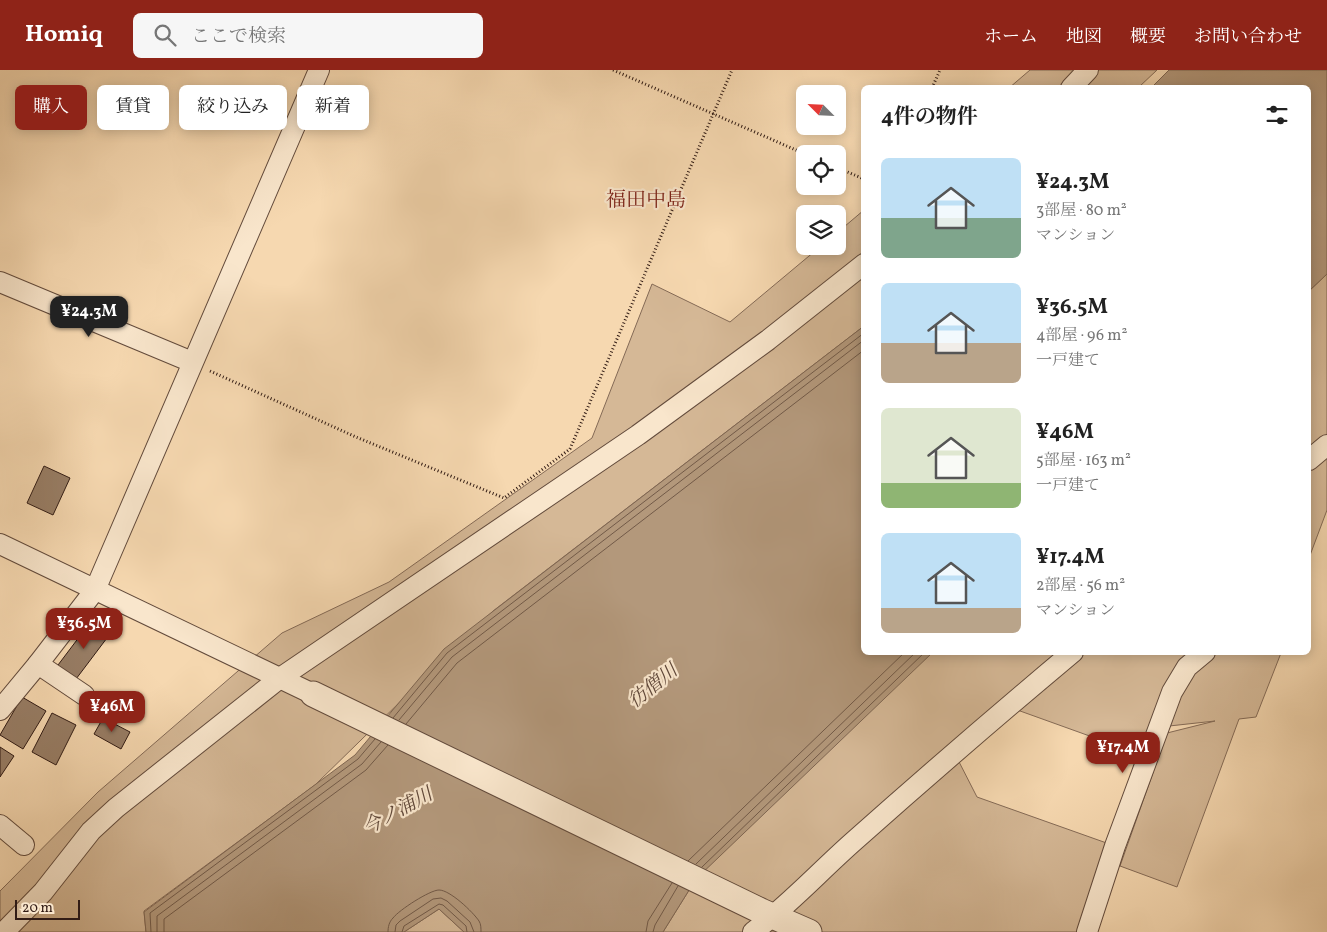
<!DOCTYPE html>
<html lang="ja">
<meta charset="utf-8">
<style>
body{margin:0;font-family:Vollkorn,"Noto Serif JP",serif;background:#f6f6f6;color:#222;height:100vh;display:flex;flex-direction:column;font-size:19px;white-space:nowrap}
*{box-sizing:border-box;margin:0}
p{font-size:16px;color:#767676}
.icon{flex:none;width:28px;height:28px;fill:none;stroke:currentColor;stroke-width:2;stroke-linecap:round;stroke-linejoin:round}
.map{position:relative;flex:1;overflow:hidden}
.sheet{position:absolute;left:861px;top:15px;width:450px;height:570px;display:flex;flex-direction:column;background:#fff;border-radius:8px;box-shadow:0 2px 12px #0003}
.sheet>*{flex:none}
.hud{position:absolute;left:15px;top:15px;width:475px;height:45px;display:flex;gap:10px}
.needle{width:32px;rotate:294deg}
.buttons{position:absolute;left:796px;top:15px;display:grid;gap:10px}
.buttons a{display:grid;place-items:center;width:50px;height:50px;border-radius:8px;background:#fff;box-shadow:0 2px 12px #0003;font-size:25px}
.scale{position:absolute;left:15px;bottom:12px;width:65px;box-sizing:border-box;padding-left:5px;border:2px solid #321c15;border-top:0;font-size:14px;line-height:18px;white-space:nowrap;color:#321c15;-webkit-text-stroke:4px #f9e6cc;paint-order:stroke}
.price{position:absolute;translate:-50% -42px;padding:0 11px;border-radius:10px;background:#8f2418;color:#fff;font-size:16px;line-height:32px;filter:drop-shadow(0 1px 2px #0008)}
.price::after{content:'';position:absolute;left:50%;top:30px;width:15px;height:11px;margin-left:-8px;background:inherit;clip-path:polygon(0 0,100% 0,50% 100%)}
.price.current{background:#222;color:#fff}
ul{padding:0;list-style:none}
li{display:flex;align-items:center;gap:15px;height:125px;padding:0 20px}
li span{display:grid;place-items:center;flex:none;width:140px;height:100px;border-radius:8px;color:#555}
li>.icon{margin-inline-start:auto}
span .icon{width:60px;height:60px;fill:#fffc;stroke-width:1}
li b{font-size:21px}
h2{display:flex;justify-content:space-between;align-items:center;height:60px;padding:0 20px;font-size:21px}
.chip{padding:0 18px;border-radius:8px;background:#fff;box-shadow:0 2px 12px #0003;font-size:18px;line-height:45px}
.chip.current{background:#8f2418;color:#fff}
header{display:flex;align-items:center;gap:30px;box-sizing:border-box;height:70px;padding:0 25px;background:#8f2418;color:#fff}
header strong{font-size:24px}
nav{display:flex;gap:28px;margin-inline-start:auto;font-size:18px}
.search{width:350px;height:45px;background:#f6f6f6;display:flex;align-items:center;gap:12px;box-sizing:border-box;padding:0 18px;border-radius:8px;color:#767676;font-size:19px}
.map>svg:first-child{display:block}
.green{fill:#d5b896;stroke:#846a56}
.water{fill:#b3987b;stroke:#7f6652}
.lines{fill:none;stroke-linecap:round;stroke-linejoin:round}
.shore{stroke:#725a48;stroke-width:1}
.building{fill:#987e66;stroke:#321c15}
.minor-casing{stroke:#634b3c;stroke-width:22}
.tertiary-casing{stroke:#634b3c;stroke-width:27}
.path{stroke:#321c15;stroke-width:3;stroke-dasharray:1 2.5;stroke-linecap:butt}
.minor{stroke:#f9e6cc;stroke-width:20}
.tertiary{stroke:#f9e6cc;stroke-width:25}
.labels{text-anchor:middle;stroke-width:4.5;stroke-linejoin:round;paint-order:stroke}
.water-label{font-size:19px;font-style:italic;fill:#5f4739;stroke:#f9e6cc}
.quarter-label{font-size:20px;fill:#7a1f14;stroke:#f9e6cc}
</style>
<header>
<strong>Homiq</strong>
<div class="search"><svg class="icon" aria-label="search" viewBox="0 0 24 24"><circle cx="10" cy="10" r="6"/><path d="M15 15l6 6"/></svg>ここで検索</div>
<nav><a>ホーム</a><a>地図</a><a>概要</a><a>お問い合わせ</a></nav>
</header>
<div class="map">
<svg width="1327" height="862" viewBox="0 0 1327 862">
<rect width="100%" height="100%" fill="#f6d8b0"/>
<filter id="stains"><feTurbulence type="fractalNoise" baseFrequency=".004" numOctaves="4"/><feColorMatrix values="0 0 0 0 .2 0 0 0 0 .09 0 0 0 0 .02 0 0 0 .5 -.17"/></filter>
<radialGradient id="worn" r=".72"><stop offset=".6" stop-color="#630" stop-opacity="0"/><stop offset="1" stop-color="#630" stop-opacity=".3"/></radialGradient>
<g class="green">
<path d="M 1030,0 L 1157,0 L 1139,17 L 1009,18 Z"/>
<path d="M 864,140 L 864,256 L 493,541 L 315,715 L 144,841 L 146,862 L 0,862 L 0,821 L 4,817 L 98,722 L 282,563 L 389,512 L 592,368 L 652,214 L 730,252 L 821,176 L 838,176 L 838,162 Z"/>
<path d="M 1327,204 L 1327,440 L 1309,488 L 1309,221 Z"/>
<path d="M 908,583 L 1202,583 L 1179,612 L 1217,583 L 1281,583 L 1256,647 L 1239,649 L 1177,817 L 1120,796 L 1167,663 L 1215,651 L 1160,657 L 1148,687 L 1009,637 L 955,684 L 977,727 L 1115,776 L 1085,862 L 809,862 L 787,852 L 777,862 L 663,862 L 696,809 Z"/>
<path d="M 439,839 L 464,862 L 404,862 Z"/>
</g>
<g class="water">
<path d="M 1169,0 L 1327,0 L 1327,204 L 1309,221 L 1309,18 L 1152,17 Z"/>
<path d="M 864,256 L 864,582 L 932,583 L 696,809 L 663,862 L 464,862 L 439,839 L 404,862 L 146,862 L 144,842 L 355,685 L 444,579 Z"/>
</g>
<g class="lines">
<g class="shore">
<path d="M 393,648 L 447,583 L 864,263"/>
<path d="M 399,650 L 452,587 L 864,270"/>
<path d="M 406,654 L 457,593 L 864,280"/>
<path d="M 688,791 L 905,582"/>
<path d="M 696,794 L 916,582"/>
<path d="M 702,797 L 925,582"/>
<path d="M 151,862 L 150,843 L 358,689 L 375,669"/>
<path d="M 157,862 L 157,846 L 362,694 L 381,672"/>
<path d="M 164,862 L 164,849 L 366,700 L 388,675"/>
<path d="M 388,862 C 388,857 389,852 393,848 C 399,840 430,820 439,820 C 450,820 473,842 479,851 C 481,854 481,858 481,862"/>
<path d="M 395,862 L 396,855 L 400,851 L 433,829 L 441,828 L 447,831 L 470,852 L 474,862"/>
<path d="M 402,862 L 404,856 L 439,834 L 443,835 L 466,856 L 467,862"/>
<path d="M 646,862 L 648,851 L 672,813"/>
<path d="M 653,862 L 655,855 L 678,816"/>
</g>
</g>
<g class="building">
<path d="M 44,396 L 70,408 L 53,445 L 27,433 Z"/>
<path d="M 95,546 L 113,560 L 73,613 L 55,599 Z"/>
<path d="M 22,627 L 46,641 L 23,679 L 0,665 Z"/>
<path d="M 52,643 L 76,655 L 56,695 L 32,682 Z"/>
<path d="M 103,648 L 130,662 L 121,679 L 94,664 Z"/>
<path d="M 0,677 L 14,686 L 0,707 Z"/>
</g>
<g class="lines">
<g class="minor-casing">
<g id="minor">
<path d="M 1071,18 L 1088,0"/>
<path d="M 0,212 L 192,292"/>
<path d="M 1309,390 L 1327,375"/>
<path d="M 0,474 L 313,624"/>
<path d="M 38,594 L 84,625"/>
<path d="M 0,640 L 38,594 L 95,520 L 319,0"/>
<path d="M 0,755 L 24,775"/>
<path d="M 4,862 L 43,822 L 91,761 L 116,738 L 280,608 L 638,365 L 768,270 L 864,194"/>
<path d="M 753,862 C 789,835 820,801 854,771 C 926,707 999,644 1073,582"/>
<path d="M 1087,862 L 1115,776 L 1172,622 L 1187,597 L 1205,582"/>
</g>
</g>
<g class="tertiary-casing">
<path id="tertiary" d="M 313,624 L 761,841 L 809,862"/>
</g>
<g class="path">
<path d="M 613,0 L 805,84"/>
<path d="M 932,18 L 940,0"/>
<path d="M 838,98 L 864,109"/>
<path d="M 210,301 L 356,367 L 504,428 L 570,379 L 732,0"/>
</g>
<use href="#minor" class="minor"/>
<use href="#tertiary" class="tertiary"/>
</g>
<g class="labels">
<g class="water-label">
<text transform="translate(652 615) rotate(-39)" y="7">彷僧川</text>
<text transform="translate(397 740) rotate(-29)" y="7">今ノ浦川</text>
</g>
<g class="quarter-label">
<text x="646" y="136">福田中島</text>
</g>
</g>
<rect width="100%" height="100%" filter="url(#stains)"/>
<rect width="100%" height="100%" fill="url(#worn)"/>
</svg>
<div class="buttons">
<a><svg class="needle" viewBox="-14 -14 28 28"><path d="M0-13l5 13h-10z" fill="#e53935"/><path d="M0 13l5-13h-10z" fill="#767676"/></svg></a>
<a><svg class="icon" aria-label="locate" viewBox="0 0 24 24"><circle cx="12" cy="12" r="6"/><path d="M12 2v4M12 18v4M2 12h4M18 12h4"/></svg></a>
<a><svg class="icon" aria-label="layers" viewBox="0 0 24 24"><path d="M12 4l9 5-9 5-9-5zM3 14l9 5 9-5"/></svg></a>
</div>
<div class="scale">20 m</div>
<b class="price current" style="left:89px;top:268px">¥24.3M</b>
<b class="price" style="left:84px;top:580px">¥36.5M</b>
<b class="price" style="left:112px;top:663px">¥46M</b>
<b class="price" style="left:1123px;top:704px">¥17.4M</b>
<div class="hud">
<a class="chip current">購入</a>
<a class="chip">賃貸</a>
<a class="chip">絞り込み</a>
<a class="chip">新着</a>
</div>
<section class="sheet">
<h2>4件の物件<svg class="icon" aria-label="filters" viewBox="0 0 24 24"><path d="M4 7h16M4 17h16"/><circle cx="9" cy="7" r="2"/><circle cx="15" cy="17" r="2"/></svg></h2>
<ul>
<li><span style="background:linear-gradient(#bfe0f5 60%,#7fa58c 0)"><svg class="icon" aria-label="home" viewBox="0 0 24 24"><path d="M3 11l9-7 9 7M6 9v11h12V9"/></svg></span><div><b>¥24.3M</b><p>3部屋 · 80 m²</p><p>マンション</p></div></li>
<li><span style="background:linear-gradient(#bfe0f5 60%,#b9a48a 0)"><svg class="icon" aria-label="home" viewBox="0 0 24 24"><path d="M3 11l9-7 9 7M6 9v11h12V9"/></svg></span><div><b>¥36.5M</b><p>4部屋 · 96 m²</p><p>一戸建て</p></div></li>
<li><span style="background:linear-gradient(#dfe7d0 75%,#8fb573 0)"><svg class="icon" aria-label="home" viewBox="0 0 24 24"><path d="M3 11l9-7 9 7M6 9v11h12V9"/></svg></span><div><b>¥46M</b><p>5部屋 · 163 m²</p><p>一戸建て</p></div></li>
<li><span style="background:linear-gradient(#bfe0f5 75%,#b9a48a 0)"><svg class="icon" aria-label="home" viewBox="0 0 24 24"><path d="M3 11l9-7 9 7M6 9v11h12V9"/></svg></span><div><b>¥17.4M</b><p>2部屋 · 56 m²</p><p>マンション</p></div></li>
</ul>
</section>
</div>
